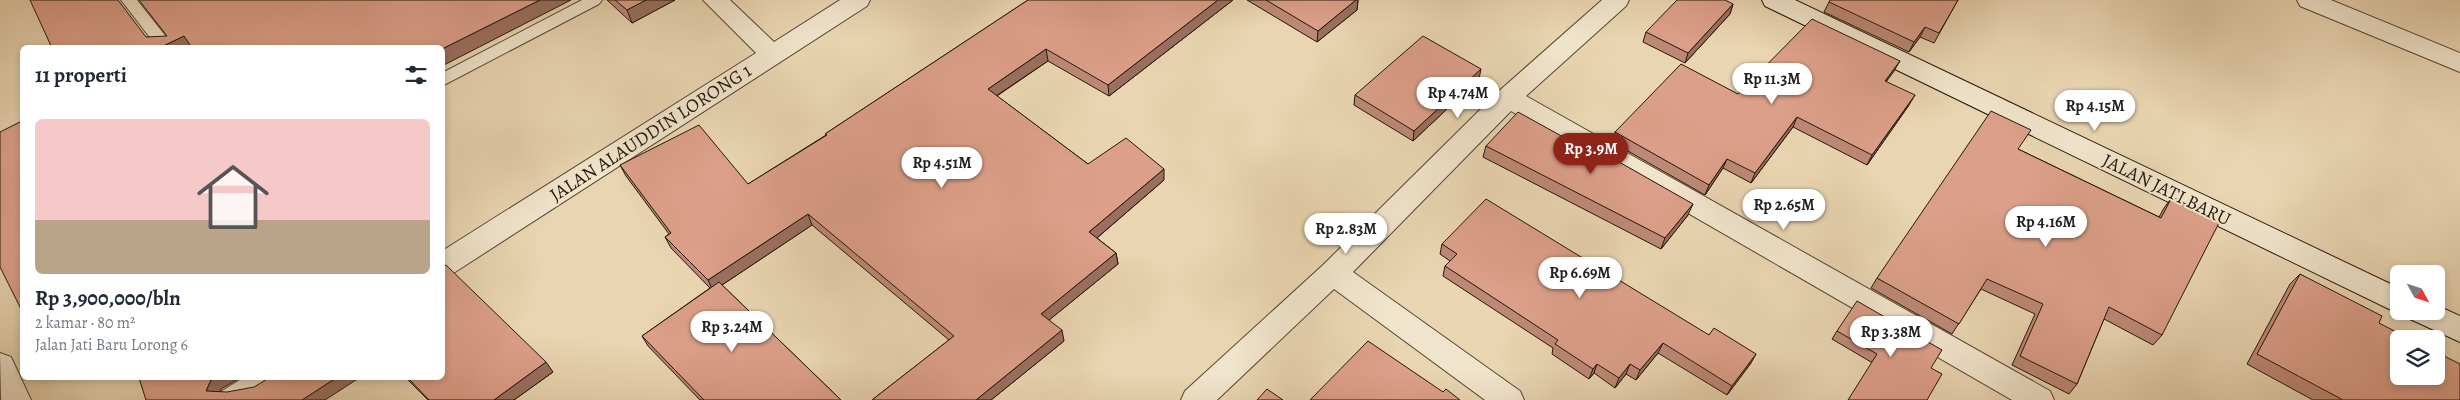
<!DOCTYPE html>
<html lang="id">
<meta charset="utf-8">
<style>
body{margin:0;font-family:Alegreya,serif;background:#f2f2f3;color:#1f2937;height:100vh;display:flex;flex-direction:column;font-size:19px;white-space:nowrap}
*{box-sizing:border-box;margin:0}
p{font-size:16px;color:#747a83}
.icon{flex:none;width:28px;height:28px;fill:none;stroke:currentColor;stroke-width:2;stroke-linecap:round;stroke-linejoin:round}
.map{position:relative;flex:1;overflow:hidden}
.panel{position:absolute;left:20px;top:45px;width:425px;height:335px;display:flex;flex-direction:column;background:#fff;border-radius:8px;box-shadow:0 2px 8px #0003}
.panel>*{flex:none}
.needle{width:32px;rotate:130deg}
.controls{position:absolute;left:2390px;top:265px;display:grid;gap:10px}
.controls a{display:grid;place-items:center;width:55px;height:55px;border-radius:8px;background:#fff;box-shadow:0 2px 8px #0003;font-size:25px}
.price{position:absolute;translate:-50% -42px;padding:0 11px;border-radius:18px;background:#fff;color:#222;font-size:16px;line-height:32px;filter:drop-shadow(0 1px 2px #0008)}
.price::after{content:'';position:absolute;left:50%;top:30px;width:15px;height:11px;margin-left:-8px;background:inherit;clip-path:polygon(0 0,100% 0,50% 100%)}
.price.selected{background:#8f2418;color:#fff}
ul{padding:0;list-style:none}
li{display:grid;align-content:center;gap:10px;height:265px;padding:0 15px}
li span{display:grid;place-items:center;height:155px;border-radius:8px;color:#555}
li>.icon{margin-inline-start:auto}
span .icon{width:90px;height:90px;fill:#fffc;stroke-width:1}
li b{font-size:21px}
h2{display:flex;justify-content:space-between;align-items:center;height:60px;padding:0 15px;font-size:21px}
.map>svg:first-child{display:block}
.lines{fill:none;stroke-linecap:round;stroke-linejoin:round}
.lane-casing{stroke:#544633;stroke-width:2}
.street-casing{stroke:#544633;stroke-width:2}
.secondary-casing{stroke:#221709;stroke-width:2}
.lane{fill:#f1e4cc;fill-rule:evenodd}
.street{fill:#f1e4cc;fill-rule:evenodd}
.secondary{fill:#f1e4cc;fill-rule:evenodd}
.wall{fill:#bd8976;stroke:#221709}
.shaded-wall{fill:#9a6f60;stroke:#221709}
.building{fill:#dc9f89;stroke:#221709}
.labels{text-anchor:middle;stroke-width:4;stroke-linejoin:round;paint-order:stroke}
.street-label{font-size:19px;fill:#221709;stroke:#f1e4cc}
</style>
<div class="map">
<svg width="2460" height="400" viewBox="0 0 2460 400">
<rect width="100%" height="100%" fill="#e9d5b1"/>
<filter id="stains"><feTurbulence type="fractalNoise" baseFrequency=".004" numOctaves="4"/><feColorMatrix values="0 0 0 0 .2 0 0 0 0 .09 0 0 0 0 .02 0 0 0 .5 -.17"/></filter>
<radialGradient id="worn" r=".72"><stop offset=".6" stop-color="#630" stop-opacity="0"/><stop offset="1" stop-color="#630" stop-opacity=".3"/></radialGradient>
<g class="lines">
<g class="lane-casing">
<g id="lane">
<path d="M 121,0 L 137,0 L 175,48 L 158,48 Z"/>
<path d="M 582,0 L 602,0 L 599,4 L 442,86 L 442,73 Z"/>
</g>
</g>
<g class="street-casing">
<g id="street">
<path d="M 703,0 L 730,0 L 774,42 L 840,0 L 870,0 L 867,6 L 452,274 L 442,277 L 442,251 L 756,53 Z"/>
<path d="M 1602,0 L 1629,0 L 1626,6 L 1526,96 L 2050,391 L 2054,400 L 2012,400 L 1511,111 L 1353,272 L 1520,391 L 1524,400 L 1485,400 L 1334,289 L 1217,400 L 1181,400 L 1185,391 L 1323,265 L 1499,91 Z"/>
<path d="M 2297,0 L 2331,0 L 2460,53 L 2460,72 L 2300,6 Z"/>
<path d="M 0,353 L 11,357 L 31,400 L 1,400 Z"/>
<path d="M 243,378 L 283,378 C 270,400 243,400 218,400 L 222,391 Z"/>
</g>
</g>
<g class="secondary-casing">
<g id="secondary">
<path d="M 1762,0 L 1795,0 L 2399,288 L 2399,311 L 2404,311 L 2399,313 L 2389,309 L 1765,6 Z"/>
<path d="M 2436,305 L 2460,316 L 2460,342 L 2410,319 L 2405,311 L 2436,311 Z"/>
</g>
</g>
<use href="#lane" class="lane"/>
<use href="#street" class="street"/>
<use href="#secondary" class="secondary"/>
</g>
<g class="wall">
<path d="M 607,0 L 675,0 L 632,23 Z"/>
<path d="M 1028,0 L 1233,0 L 1109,96 L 1048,61 L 997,96 L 1088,164 L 1164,180 L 1097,238 L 1116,253 L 1118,264 L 1049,320 L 1064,341 L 991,400 L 872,400 L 949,340 L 812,225 L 722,285 L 841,400 L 700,400 L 648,346 L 642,336 L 710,288 L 671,248 L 665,237 L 669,234 L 626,176 L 620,165 L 748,184 L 826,135 L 825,134 Z"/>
<path d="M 1247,0 L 1358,0 L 1357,10 L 1317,42 Z"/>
<path d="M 1958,0 L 1934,43 L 1920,37 L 1909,52 L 1824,12 L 1829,2 Z"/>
<path d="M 1733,4 L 1730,14 L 1685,63 L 1643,42 L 1646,32 Z"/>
<path d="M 1894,71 L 1886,82 L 1909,105 L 1867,165 L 1793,127 L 1751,183 L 1723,168 L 1705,195 L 1612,142 L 1615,132 Z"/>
<path d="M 1479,79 L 1413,141 L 1354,105 L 1355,95 Z"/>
<path d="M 1486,146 L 1688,215 L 1661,249 L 1483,157 Z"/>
<path d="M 2018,149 L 2159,217 L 2164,208 L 2172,197 L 2162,335 L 2153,345 L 2104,319 L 2077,384 L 2069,394 L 2012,365 L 2035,314 L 1981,289 L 1952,334 L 1871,288 L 1877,278 Z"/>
<path d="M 1442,244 L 1751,363 L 1727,395 L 1658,353 L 1636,380 L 1626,374 L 1615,388 L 1594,373 L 1589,379 L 1552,354 L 1553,348 L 1443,276 L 1445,266 L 1450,261 L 1440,254 Z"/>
<path d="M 2300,274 L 2379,323 L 2460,400 L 2313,400 L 2247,364 L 2290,284 Z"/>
<path d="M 1837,331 L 1942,350 L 1871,362 L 1832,339 Z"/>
<path d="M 553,372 L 514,400 L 428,400 L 406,378 L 442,378 Z"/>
</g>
<g class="shaded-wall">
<path d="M 540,0 L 571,0 L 442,66 L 442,49 Z"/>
<path d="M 646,0 L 675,0 L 632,23 L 627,10 Z"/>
<path d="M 1218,0 L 1233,0 L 1109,96 L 1108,85 Z"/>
<path d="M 1356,0 L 1358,0 L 1357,10 L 1317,42 L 1318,31 Z"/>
<path d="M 1733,4 L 1730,14 L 1685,63 L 1688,53 Z"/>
<path d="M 1925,27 L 1920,37 L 1909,52 L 1914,42 Z"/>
<path d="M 184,36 L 193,48 L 159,48 Z"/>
<path d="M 1046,49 L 1048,61 L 990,100 L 988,89 Z"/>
<path d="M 1900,61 L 1894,71 L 1879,91 L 1885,81 Z"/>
<path d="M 1481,69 L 1479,79 L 1413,141 L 1414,131 Z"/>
<path d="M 1915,95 L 1909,105 L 1867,165 L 1872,155 Z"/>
<path d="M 1797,117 L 1793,127 L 1751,183 L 1755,173 Z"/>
<path d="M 1727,159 L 1723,168 L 1705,195 L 1709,185 Z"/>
<path d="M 1164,169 L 1164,180 L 1091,243 L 1089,232 Z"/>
<path d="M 1693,204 L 1688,215 L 1661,249 L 1665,238 Z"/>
<path d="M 808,214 L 812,225 L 713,291 L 708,280 Z"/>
<path d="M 1116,253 L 1118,264 L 1043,325 L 1041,314 Z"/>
<path d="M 1062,330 L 1064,341 L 991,400 L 976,400 Z"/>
<path d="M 1663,343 L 1658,353 L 1636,380 L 1640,370 Z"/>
<path d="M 1756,354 L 1751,363 L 1727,395 L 1732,386 Z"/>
<path d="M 546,362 L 553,372 L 514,400 L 494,400 Z"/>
<path d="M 1597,364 L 1594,373 L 1589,379 L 1593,369 Z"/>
<path d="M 1630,364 L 1626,374 L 1615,388 L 1619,378 Z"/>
<path d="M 215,378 L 240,378 L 221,389 L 216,400 L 206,391 L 211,380 Z"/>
<path d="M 336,378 L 359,378 L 325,400 L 302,400 Z"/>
</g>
<g class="building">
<path d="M 30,0 L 118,0 L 146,37 L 167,36 L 139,0 L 540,0 L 442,49 L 442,48 L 192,48 L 184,36 L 159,48 L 52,48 Z"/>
<path d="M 615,0 L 646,0 L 627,10 Z"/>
<path d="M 1028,0 L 1218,0 L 1108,85 L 1046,49 L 988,89 L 1088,164 L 1126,138 L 1164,169 L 1089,232 L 1116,253 L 1041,314 L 1062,330 L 976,400 L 872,400 L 954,336 L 808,214 L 708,280 L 665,237 L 671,233 L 620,165 L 699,125 L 748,184 L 827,135 L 825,134 Z"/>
<path d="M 1266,0 L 1356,0 L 1318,31 Z"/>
<path d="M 1677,0 L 1725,0 L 1733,4 L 1688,53 L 1646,32 Z"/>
<path d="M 1830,0 L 1958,0 L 1939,33 L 1925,27 L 1914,42 L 1829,2 Z"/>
<path d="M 1812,19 L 1900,61 L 1885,81 L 1915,95 L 1872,155 L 1797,117 L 1755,173 L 1727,159 L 1709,185 L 1615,132 L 1681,64 L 1738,94 Z"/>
<path d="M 1423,36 L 1481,69 L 1414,131 L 1355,95 Z"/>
<path d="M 1991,111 L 2031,130 L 2018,149 L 2161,218 L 2172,197 L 2220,221 L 2162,335 L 2109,307 L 2077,384 L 2020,356 L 2043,304 L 1987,279 L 1959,324 L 1877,278 Z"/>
<path d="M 1518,112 L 1594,154 L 1598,150 L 1693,204 L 1665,238 L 1486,146 Z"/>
<path d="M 22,121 L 22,311 L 0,267 L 0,132 Z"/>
<path d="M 1486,199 L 1709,335 L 1714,328 L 1756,354 L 1732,386 L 1663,343 L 1640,370 L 1630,364 L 1619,378 L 1597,364 L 1593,369 L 1555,344 L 1558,340 L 1445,266 L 1457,254 L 1442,244 Z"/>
<path d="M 446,265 L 546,362 L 494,400 L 429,400 L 408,378 L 442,378 L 442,266 Z"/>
<path d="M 2300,274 L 2382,316 L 2379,323 L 2410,339 L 2399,339 L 2399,376 L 2436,376 L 2436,352 L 2460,364 L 2460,400 L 2343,400 L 2257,354 Z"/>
<path d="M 719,282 L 841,400 L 704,400 L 642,336 Z"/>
<path d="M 1857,301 L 1942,350 L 1931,368 L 1942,374 L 1927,400 L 1848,400 L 1877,354 L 1837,331 Z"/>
<path d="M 1368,341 L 1443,392 L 1446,389 L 1460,400 L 1310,400 Z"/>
<path d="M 139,378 L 215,378 L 211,380 L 206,391 L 227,392 L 254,387 L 269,378 L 336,378 L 302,400 L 146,400 Z"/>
<path d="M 1267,389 L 1283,400 L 1257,400 Z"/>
</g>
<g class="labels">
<g class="street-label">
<text transform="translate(650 132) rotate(-33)" y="7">JALAN ALAUDDIN LORONG 1</text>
<text transform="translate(2167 189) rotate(26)" y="7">JALAN JATI BARU</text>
</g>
</g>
<rect width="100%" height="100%" filter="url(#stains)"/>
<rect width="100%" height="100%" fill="url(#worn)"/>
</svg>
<div class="controls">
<a><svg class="needle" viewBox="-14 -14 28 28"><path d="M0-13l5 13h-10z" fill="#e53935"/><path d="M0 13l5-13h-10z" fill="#747a83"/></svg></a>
<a><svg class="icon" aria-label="layers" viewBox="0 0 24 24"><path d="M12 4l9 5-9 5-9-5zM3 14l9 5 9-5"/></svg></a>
</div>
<b class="price" style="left:1772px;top:105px">Rp 11.3M</b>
<b class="price" style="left:1458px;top:119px">Rp 4.74M</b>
<b class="price" style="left:2095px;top:132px">Rp 4.15M</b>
<b class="price selected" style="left:1591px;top:175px">Rp 3.9M</b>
<b class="price" style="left:942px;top:189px">Rp 4.51M</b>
<b class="price" style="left:1784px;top:231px">Rp 2.65M</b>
<b class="price" style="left:2046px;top:248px">Rp 4.16M</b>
<b class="price" style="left:1346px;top:255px">Rp 2.83M</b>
<b class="price" style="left:1580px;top:299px">Rp 6.69M</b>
<b class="price" style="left:732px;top:353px">Rp 3.24M</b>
<b class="price" style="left:1891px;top:358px">Rp 3.38M</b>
<section class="panel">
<h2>11 properti<svg class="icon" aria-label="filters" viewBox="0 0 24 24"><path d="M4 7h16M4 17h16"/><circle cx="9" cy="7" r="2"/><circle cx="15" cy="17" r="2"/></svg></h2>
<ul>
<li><span style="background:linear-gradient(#f6c9c9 65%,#b9a48a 0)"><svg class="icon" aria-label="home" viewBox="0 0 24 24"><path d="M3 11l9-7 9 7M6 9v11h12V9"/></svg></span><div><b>Rp 3,900,000/bln</b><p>2 kamar · 80 m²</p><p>Jalan Jati Baru Lorong 6</p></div></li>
</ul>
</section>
</div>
